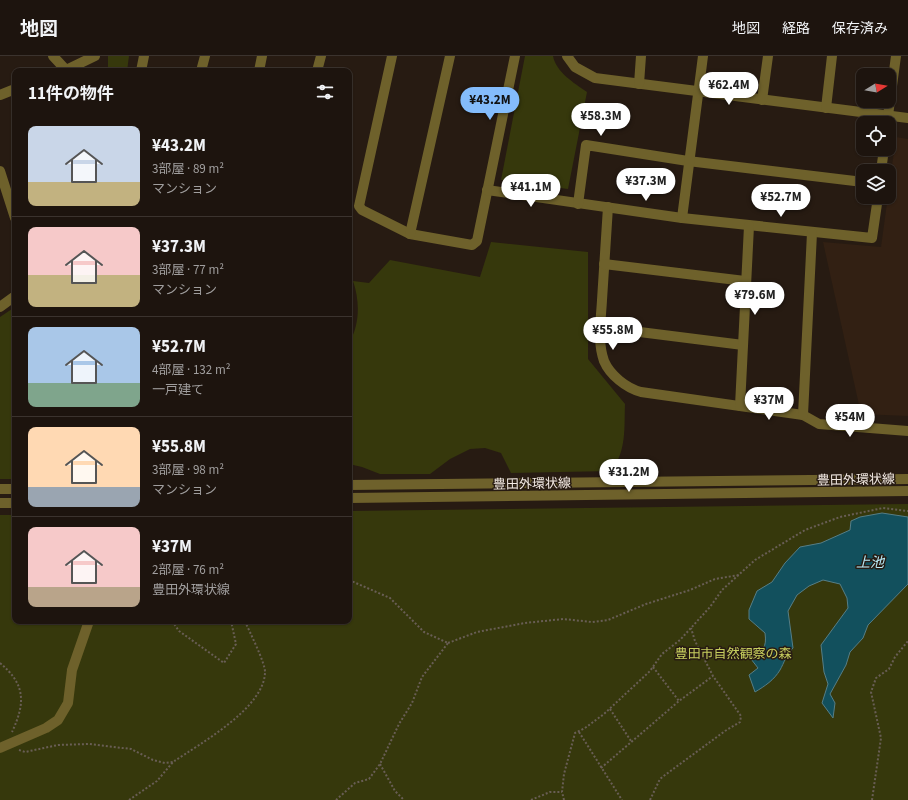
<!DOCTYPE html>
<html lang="ja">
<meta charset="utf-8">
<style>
body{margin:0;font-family:"Source Sans 3","Noto Sans JP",sans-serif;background:#2a211c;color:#f1f3f6;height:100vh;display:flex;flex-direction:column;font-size:15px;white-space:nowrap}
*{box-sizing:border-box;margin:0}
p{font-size:13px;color:#a09e9e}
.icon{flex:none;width:22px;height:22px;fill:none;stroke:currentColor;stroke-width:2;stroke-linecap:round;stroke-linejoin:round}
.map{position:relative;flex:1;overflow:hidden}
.side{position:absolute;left:12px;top:12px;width:340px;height:556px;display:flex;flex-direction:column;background:#1d140e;border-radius:8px;box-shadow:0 1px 3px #0004,0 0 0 1px #3b332e}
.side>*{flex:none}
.needle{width:26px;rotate:79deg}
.buttons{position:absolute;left:856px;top:12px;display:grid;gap:8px}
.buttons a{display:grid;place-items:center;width:40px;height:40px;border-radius:8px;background:#1d140e;box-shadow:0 1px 3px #0004,0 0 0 1px #3b332e;font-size:20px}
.price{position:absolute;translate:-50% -34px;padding:0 9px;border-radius:14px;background:#fff;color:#222;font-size:13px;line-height:26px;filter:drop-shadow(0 1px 2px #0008)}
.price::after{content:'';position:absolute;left:50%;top:24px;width:12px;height:9px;margin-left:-6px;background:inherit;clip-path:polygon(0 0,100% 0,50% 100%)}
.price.on{background:#84bcfb;color:#111}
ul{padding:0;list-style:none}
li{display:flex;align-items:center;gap:12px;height:100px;padding:0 16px}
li+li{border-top:1px solid #3b332e}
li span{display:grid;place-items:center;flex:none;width:112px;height:80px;border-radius:8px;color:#555}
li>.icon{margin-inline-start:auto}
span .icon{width:48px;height:48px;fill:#fffc;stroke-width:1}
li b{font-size:17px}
h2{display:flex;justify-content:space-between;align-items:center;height:48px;padding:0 16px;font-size:17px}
header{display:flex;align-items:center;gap:24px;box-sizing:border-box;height:56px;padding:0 20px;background:#1d140e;border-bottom:1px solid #3b332e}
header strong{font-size:19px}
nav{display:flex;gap:22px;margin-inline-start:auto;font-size:14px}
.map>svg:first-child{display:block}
.built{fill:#322013}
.green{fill:#36380c}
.water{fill:#12505d;stroke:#567e86}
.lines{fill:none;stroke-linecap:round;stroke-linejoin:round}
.path{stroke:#695e55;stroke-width:2;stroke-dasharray:2 2;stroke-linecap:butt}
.minor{stroke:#6e612b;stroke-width:10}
.labels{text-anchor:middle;stroke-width:3;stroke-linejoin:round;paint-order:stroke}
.street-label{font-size:13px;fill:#f4ebe4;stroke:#271b12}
.park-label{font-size:13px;fill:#c7ce5e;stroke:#271b12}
.water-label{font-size:14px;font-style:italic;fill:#b8eaf7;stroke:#271b12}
</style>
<header>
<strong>地図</strong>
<nav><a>地図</a><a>経路</a><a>保存済み</a></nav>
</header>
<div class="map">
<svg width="908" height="744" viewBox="0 0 908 744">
<rect width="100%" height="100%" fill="#271b12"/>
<path class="built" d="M 896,81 L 908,83 L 908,360 L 861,358 L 823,186 L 881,191 Z"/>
<g class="green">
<path d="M 108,0 L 129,0 L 127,15 L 108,15 Z"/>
<path d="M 525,0 L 553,0 C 556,16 574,27 587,36 L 568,133 L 501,124 Z"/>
<path d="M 491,186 L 588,196 L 588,303 L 625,348 C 624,371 627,395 611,415 L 511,417 L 501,397 L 485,392 L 470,393 L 450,403 L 430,418 L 380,418 L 362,411 L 349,408 L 349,287 C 360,269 360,245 353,225 L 369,227 L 390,204 L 480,221 Z"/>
<path d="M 15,251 L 15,423 L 0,423 L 0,261 Z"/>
<path d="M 908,448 L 908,744 L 0,744 L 0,459 L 15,459 L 15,565 L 349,565 L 349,455 Z"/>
</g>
<path class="water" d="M 882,457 L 908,461 L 908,528 L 868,569 L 863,582 L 850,596 L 846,609 L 830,638 L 835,647 L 833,662 L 822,647 L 828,628 L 824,616 L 821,589 L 848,552 L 847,542 L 840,528 L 823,524 L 809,530 L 797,539 L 788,555 L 793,592 C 786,599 784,607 780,614 C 774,624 765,630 755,636 L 749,619 L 758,612 L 751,603 C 763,594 767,592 765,577 L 749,563 L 749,554 L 757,535 L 772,526 L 785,507 L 800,491 L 821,487 L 850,474 L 851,465 L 860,461 Z"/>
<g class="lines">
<g class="path">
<path d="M 349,524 L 390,542 L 424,576 L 448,587"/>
<path d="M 172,565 L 179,575 L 224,607 L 236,588 L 231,565"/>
<path d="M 448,587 L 477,576 L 525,567 L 563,563 L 592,566 L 608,564 L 646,548 L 690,534 L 715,523 L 739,519"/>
<path d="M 0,607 C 25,628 26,646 12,676"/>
<path d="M 653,611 L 679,645"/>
<path d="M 610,653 L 631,685"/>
<path d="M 579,676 L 622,744"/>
<path d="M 19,694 L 25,696 L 58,689 L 89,688 L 131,693 L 153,704 L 165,707 L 173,706 C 201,687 263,653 265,617 C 266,608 249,575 245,565"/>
<path d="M 380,708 L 395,735 L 404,744"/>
<path d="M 601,712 L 679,645 L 713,620"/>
<path d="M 129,744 L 157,725 L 173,706"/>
<path d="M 336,744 L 355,727 L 369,723 L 380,708 L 399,668 L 412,647 L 422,621 L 448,587"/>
<path d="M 531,744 L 550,736 L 562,736"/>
<path d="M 564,744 L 562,736 L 564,718 L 575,677 L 585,672 L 604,658 L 650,615 L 662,598 L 680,584 L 710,551 L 722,534 L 755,504 L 805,474 L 840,461 L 883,452 L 908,455"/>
<path d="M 650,744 L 660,723 L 665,719 L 725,675 L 740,666 L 741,660 L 713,620 L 695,585 L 691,572"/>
<path d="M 872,744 L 881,682 L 871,636 L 876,622 L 889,613 L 895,601 L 908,585"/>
</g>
<g class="minor">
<path d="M 53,0 L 66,14"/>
<path d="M 392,0 L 359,150 L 362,154 L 410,178 L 472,189 L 477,185 L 515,0"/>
<path d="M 567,0 L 575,11 L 595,22 L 908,62"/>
<path d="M 64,15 L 95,0"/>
<path d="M 141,15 L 144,0"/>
<path d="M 201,15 L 205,0"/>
<path d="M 259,15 L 262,0"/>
<path d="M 317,15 L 321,0"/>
<path d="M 639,28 L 641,0"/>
<path d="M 0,39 L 15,33"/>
<path d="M 762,44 L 768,0"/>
<path d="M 826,52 L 832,0"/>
<path d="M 887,67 L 896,0"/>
<path d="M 0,115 L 15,162"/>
<path d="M 881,115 L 884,93"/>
<path d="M 487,134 L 682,162 L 872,182 L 878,141"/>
<path d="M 578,148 L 586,89 L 688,105 L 863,126"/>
<path d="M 608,151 C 606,182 604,213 602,244 C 601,264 597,285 604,305 C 610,319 626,332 641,336 L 803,359 L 819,368 L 908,375"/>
<path d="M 682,162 L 703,0"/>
<path d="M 410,178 L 450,0"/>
<path d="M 604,208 L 745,225"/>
<path d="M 0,251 L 15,240"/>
<path d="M 600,271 L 743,289"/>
<path d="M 740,350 L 749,170"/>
<path d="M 803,359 L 812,177"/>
<path d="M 349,429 L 908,423"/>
<path d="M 0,433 L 15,433"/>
<path d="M 349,442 L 908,435"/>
<path d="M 0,447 L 15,447"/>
<path d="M 0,692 L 46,672 L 58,664 L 68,647 L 72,614 L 89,565"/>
</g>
</g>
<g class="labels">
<g class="street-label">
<text transform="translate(856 423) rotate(-1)" y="5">豊田外環状線</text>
<text transform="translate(532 427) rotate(-1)" y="5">豊田外環状線</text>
</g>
<g class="park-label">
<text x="733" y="602">豊田市自然観察の森</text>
</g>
<g class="water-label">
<text x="870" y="511">上池</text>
</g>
</g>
</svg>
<div class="buttons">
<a><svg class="needle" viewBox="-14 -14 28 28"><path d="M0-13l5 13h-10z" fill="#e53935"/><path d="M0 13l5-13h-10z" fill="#a09e9e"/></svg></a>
<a><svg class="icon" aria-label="locate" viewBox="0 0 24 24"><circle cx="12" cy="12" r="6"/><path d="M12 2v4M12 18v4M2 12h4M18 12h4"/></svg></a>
<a><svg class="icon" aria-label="layers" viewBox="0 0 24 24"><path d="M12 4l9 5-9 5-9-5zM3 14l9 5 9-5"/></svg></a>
</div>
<b class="price" style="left:729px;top:50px">¥62.4M</b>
<b class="price on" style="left:490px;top:65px">¥43.2M</b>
<b class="price" style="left:601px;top:81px">¥58.3M</b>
<b class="price" style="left:646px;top:146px">¥37.3M</b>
<b class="price" style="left:531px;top:152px">¥41.1M</b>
<b class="price" style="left:781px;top:162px">¥52.7M</b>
<b class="price" style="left:755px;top:260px">¥79.6M</b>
<b class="price" style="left:613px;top:295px">¥55.8M</b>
<b class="price" style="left:769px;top:365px">¥37M</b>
<b class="price" style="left:850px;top:382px">¥54M</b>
<b class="price" style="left:629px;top:437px">¥31.2M</b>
<section class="side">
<h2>11件の物件<svg class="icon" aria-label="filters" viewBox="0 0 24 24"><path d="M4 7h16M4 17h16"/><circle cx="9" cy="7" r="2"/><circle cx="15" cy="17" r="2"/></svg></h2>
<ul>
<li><span style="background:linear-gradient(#c9d6e8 70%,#c2b280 0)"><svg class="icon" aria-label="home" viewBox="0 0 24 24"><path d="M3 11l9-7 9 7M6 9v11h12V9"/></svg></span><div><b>¥43.2M</b><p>3部屋 · 89 m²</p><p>マンション</p></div></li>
<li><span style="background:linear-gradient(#f6c9c9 60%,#c2b280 0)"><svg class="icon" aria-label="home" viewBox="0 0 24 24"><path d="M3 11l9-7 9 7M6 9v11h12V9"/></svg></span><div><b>¥37.3M</b><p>3部屋 · 77 m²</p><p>マンション</p></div></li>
<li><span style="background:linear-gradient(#a9c7e8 70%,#7fa58c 0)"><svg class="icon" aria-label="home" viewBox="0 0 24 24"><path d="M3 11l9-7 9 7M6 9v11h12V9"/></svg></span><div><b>¥52.7M</b><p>4部屋 · 132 m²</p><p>一戸建て</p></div></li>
<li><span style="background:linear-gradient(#ffd9b3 75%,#9aa5b1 0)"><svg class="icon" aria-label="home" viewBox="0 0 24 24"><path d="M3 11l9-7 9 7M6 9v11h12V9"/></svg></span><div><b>¥55.8M</b><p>3部屋 · 98 m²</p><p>マンション</p></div></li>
<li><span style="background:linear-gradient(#f6c9c9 75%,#b9a48a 0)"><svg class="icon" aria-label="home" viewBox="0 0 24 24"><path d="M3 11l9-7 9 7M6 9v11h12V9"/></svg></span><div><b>¥37M</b><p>2部屋 · 76 m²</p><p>豊田外環状線</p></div></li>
</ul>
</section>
</div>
